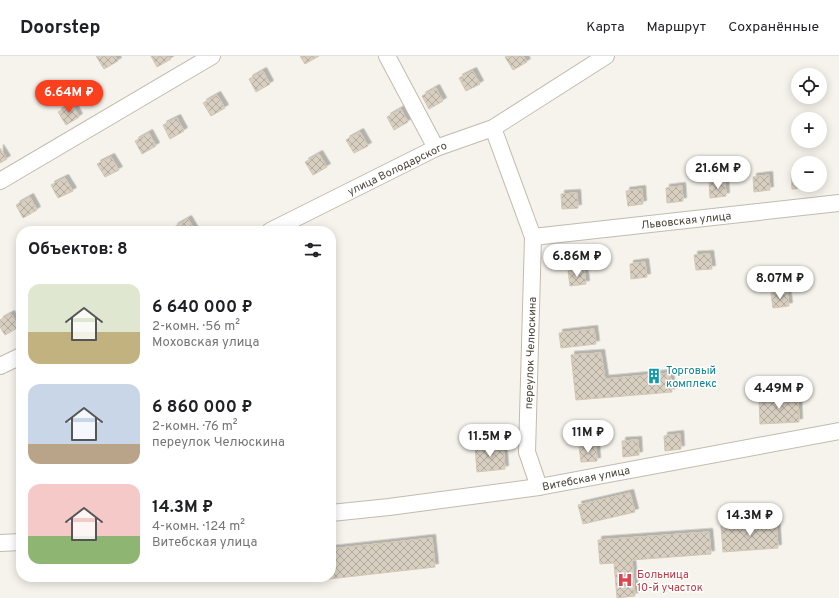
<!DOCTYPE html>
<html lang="ru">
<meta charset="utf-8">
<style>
body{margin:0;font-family:Overpass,sans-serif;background:#f2f2f2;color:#202124;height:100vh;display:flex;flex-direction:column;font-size:15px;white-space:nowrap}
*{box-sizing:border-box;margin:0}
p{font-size:13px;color:#757577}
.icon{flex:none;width:22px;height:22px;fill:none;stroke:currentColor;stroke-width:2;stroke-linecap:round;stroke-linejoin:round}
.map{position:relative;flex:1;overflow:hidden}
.details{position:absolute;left:16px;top:170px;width:320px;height:356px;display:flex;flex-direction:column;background:#fff;border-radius:16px;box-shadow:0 2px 10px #0003}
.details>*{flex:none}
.tools{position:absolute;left:791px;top:12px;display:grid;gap:8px}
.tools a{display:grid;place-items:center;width:36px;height:36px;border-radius:50%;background:#fff;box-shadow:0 2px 10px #0003;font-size:20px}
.price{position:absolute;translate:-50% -34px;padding:0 9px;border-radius:14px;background:#fff;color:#222;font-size:13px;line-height:26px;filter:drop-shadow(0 1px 2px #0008)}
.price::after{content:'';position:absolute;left:50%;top:24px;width:12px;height:9px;margin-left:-6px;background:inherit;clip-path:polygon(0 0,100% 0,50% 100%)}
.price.on{background:#fc3f1d;color:#fff}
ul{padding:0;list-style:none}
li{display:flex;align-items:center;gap:12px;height:100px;padding:0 12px}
li span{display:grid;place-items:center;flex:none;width:112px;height:80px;border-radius:12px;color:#555}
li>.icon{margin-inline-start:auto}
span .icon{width:48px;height:48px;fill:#fffc;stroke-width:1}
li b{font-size:17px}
h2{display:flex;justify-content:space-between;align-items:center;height:48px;padding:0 12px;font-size:17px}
header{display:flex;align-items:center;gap:24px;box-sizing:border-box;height:56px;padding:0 20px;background:#fff;border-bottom:1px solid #e0e0e0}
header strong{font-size:19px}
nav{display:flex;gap:22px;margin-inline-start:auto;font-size:14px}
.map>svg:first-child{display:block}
.building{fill:url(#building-cross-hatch);stroke:#d3c7b4;filter:url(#shadow)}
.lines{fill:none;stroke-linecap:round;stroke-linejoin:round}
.minor-casing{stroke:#c2bbae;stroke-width:18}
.minor{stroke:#fff;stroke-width:16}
.labels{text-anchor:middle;stroke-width:3;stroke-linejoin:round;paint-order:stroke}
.street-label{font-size:11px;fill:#4b4439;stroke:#fff}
.culture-label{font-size:11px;fill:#0d838f;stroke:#fff;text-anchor:start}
.health-label{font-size:11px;fill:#be3a42;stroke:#fff;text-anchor:start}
</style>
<header>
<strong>Doorstep</strong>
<nav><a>Карта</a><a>Маршрут</a><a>Сохранённые</a></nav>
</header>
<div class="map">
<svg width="839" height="542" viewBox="0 0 839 542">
<defs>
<pattern id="building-cross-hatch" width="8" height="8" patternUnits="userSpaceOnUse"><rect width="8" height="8" fill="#d8cfc1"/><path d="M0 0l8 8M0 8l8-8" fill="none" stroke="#b1aa9e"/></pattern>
<filter id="shadow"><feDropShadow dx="3.5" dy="-3.5" stdDeviation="0" flood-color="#0004"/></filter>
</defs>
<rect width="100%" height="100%" fill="#f6f3ec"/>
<g class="building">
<path d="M 96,0 L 115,0 L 118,5 L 104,13 Z"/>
<path d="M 151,0 L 169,0 L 171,3 L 157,11 Z"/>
<path d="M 300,0 L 319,0 L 305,8 Z"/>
<path d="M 507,0 L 523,0 L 527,6 L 513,14 L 505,1 Z"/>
<path d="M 263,15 L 270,28 L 256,36 L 249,23 Z"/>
<path d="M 473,15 L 480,28 L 466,35 L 459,22 Z"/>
<path d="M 436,32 L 443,45 L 429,53 L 422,40 Z"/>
<path d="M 217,39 L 225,52 L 211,60 L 203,47 Z"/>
<path d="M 72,48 L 79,61 L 66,69 L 58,56 Z"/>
<path d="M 401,53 L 408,66 L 394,74 L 387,61 Z"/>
<path d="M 177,62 L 184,75 L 170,83 L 163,69 Z"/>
<path d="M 360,76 L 368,90 L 354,97 L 346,84 Z"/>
<path d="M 149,77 L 156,90 L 142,98 L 135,85 Z"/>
<path d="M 0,92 L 7,103 L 0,107 Z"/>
<path d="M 319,98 L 327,111 L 313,119 L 305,106 Z"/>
<path d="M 111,101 L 119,114 L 105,121 L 97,108 Z"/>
<path d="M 798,117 L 798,129 L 808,129 L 808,132 L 792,133 L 791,118 Z"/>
<path d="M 769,119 L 770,134 L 754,136 L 753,121 Z"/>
<path d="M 65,122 L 73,135 L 58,142 L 51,129 Z"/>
<path d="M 725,125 L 726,140 L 710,142 L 709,127 Z"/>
<path d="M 682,130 L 683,145 L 667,147 L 666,132 Z"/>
<path d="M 642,133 L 643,148 L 628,150 L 626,135 Z"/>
<path d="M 577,137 L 578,152 L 562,153 L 561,138 Z"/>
<path d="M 30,141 L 37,154 L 23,162 L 16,149 Z"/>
<path d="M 188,163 L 195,175 L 177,175 L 174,171 Z"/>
<path d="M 710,198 L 712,213 L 696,214 L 694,199 Z"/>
<path d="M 645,206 L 647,221 L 631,223 L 630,208 Z"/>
<path d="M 584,213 L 586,228 L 570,230 L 568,215 Z"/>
<path d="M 787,235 L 789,250 L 773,252 L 771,237 Z"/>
<path d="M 11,258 L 19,271 L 5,279 L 0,271 L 0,264 Z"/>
<path d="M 594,273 L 596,288 L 561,292 L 559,277 Z"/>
<path d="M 601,297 L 605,323 L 670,317 L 672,336 L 576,344 L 571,299 Z"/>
<path d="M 798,340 L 799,366 L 760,368 L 759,342 Z"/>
<path d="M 680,378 L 681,393 L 665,395 L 664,380 Z"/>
<path d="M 638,384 L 639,399 L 623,401 L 622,385 Z"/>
<path d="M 503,389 L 505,413 L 477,416 L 475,391 Z"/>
<path d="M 596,390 L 597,405 L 581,406 L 579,391 Z"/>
<path d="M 630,437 L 635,456 L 583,468 L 578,449 Z"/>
<path d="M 776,465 L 778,492 L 723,496 L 721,470 Z"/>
<path d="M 709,476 L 711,498 L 632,504 L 635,540 L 617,542 L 614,507 L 600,508 L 598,484 Z"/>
<path d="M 432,482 L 435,511 L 320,524 L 320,521 L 331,521 L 331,493 Z"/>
</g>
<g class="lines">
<g class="minor-casing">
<g id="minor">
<path d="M 387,0 L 436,92"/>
<path d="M 493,72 L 533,181 L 527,396 L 539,431"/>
<path d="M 0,125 L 212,0"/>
<path d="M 270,175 L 436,92 L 493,72 L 606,0"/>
<path d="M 533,181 L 839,147"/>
<path d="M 0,310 L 21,300"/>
<path d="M 331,457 L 389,451 L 539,431 L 839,375"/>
<path d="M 0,487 L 21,486"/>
</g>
</g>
<use href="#minor" class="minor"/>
</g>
<defs>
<g id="building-bare" transform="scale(1.2)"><path d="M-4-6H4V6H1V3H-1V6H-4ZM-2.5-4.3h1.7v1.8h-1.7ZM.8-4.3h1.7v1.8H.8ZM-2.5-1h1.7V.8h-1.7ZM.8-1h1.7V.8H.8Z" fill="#0f9aa8" stroke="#fff" stroke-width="2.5" paint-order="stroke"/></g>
<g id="hospital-bare" transform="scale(1.2)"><path d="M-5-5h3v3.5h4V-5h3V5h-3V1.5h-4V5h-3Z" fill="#e0444e" stroke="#fff" stroke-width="2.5" paint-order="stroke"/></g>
</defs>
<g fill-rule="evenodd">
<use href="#building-bare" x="654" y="320"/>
<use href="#hospital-bare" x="625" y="524"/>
</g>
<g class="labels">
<g class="street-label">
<text transform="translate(397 112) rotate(-26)" y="4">улица Володарского</text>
<text transform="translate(686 164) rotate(-6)" y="4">Львовская улица</text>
<text transform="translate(530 297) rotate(-88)" y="4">переулок Челюскина</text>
<text transform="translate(586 422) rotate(-11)" y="4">Витебская улица</text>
</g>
<g class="culture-label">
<text x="666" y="318">Торговый<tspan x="666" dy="13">комплекс</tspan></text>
</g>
<g class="health-label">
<text x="637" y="522">Больница<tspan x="637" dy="13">10-й участок</tspan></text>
</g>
</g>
</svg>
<div class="tools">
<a><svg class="icon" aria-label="locate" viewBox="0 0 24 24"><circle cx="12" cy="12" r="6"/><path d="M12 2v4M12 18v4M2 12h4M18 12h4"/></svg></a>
<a>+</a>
<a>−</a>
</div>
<b class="price on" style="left:69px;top:58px">6.64M ₽</b>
<b class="price" style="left:718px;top:134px">21.6M ₽</b>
<b class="price" style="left:577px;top:222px">6.86M ₽</b>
<b class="price" style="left:780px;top:244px">8.07M ₽</b>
<b class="price" style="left:779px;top:354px">4.49M ₽</b>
<b class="price" style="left:588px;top:398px">11M ₽</b>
<b class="price" style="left:490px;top:402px">11.5M ₽</b>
<b class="price" style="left:750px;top:481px">14.3M ₽</b>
<section class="details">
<h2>Объектов: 8<svg class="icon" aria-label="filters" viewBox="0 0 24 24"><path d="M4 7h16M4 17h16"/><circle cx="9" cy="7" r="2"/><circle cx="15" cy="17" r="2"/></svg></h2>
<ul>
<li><span style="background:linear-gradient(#dfe7d0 60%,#c2b280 0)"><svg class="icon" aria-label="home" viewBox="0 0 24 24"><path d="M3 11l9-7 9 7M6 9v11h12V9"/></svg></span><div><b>6 640 000 ₽</b><p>2-комн. · 56 m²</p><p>Моховская улица</p></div></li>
<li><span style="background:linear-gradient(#c9d6e8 75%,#b9a48a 0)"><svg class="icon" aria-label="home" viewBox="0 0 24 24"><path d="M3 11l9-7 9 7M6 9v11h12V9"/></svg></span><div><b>6 860 000 ₽</b><p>2-комн. · 76 m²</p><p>переулок Челюскина</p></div></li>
<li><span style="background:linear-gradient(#f6c9c9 65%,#8fb573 0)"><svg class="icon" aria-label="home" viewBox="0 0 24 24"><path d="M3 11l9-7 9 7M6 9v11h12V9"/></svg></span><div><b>14.3M ₽</b><p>4-комн. · 124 m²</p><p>Витебская улица</p></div></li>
</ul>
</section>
</div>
